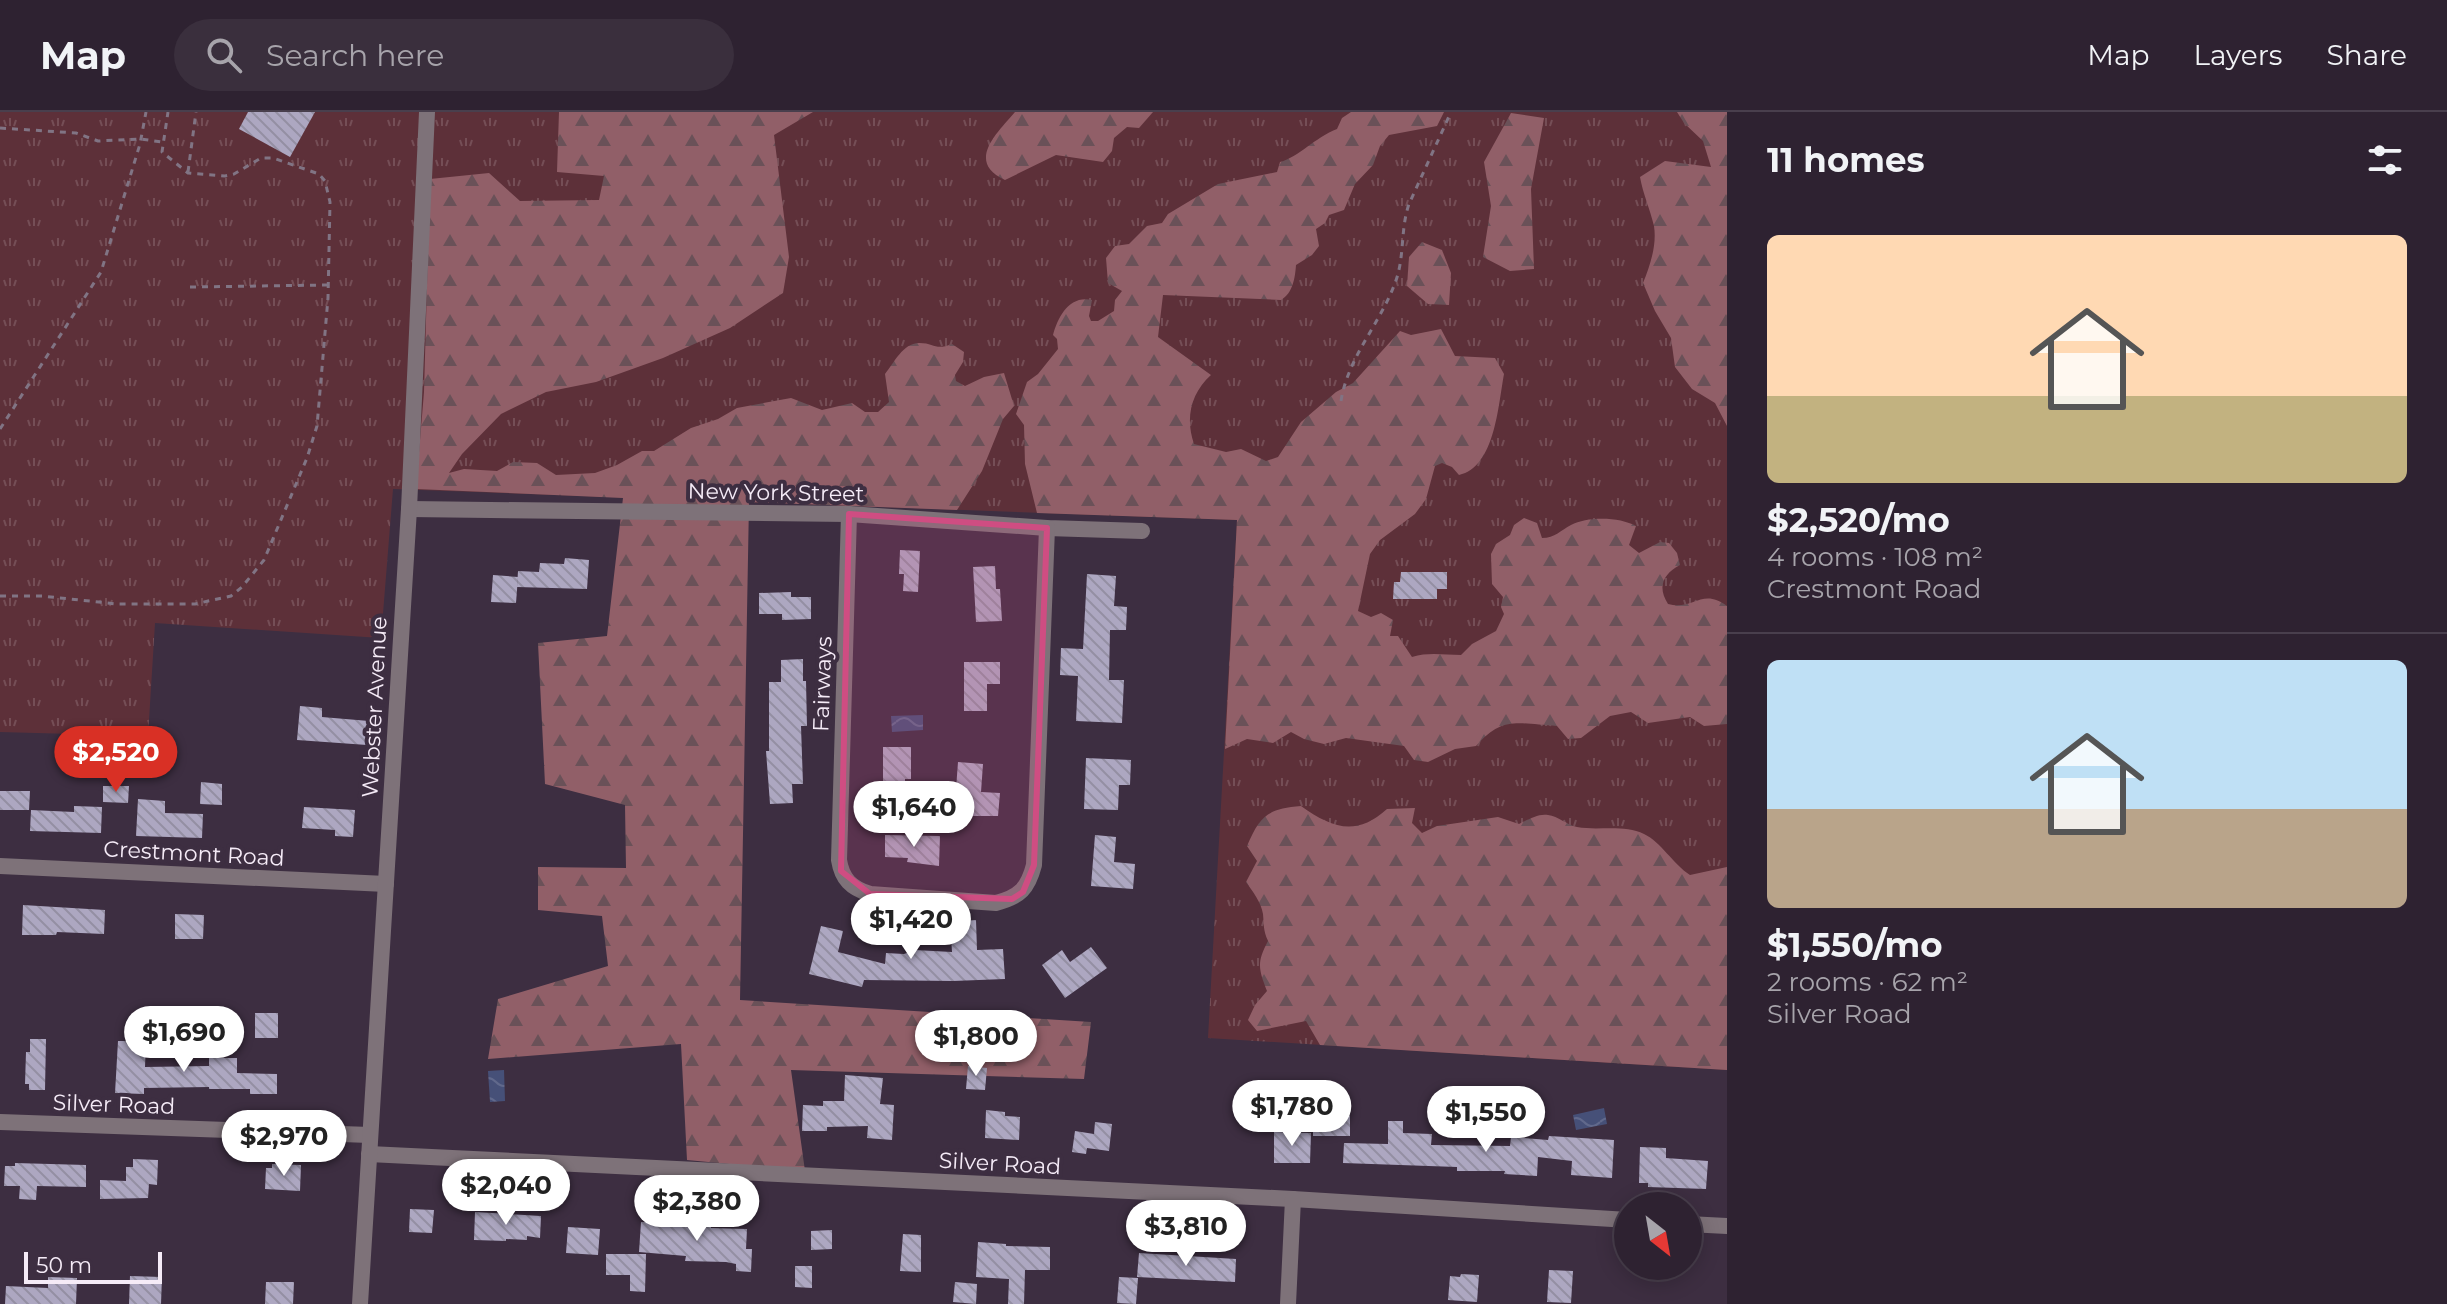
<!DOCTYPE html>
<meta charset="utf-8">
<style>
body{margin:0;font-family:Montserrat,sans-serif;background:#3a2f3d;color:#f1f3f6;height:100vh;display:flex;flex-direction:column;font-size:30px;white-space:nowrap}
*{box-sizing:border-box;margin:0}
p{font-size:26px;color:#a7a4ab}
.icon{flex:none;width:44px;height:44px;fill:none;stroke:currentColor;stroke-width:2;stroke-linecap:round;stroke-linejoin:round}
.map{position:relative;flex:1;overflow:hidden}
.panel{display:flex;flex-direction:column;background:#2e2231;width:720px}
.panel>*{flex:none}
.needle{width:52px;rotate:149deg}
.buttons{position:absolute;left:1614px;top:1080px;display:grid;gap:16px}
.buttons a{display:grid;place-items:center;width:88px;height:88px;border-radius:50%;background:#2e2231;box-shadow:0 4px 20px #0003,0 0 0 2px #493f4d;font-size:40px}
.scale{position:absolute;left:24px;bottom:20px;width:138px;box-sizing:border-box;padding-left:8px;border:4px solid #f5ebf7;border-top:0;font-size:22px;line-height:28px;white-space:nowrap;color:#f5ebf7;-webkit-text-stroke:6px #3d2e41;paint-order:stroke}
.price{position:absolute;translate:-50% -68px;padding:0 18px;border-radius:28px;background:#fff;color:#222;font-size:26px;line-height:52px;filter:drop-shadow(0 2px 4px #0008)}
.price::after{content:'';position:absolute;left:50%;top:48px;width:24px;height:18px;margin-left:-12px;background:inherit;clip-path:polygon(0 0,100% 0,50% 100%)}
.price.on{background:#d93025;color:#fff}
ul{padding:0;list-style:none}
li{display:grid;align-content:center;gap:16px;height:424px;padding:0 40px}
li+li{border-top:2px solid #493f4d}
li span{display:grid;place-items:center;height:248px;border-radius:12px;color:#555}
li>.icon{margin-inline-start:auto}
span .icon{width:144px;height:144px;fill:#fffc;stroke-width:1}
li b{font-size:34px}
h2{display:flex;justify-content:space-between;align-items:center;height:96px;padding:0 40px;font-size:34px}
header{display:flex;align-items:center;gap:48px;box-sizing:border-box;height:112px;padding:0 40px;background:#2e2231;border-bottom:2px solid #493f4d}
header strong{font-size:38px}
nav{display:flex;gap:44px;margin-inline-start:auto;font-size:28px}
.search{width:560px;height:72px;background:#3a2f3d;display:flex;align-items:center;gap:20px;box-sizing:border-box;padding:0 28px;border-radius:44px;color:#a7a4ab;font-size:30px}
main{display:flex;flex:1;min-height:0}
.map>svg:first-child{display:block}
.grass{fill:url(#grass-tufts)}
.forest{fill:url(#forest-firs)}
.water{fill:url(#water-waves)}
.building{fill:url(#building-back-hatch)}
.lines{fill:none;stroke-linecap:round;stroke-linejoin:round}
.path{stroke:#817484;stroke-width:3;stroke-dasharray:6 6;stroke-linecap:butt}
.minor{stroke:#7e7279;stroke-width:16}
.marked{fill:#cf4d82;fill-opacity:0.2;stroke:#cf4d82;stroke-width:6;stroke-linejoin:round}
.labels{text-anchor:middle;stroke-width:8;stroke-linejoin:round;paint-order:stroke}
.street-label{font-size:22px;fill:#f5ebf7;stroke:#3d2e41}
</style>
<header>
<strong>Map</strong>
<div class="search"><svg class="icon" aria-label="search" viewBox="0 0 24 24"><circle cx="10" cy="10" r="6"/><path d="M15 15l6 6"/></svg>Search here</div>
<nav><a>Map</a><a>Layers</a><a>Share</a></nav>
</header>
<main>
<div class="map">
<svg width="1727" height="1192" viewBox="0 0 1727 1192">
<defs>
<pattern id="grass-tufts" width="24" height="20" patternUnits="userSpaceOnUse" patternTransform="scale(2)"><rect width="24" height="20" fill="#5d3039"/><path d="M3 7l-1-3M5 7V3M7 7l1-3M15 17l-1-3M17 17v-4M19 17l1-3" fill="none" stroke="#754e56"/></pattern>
<pattern id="forest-firs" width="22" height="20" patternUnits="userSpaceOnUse" patternTransform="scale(2)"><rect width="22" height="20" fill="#915f68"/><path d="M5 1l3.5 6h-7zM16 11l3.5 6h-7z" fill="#6a5158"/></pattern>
<pattern id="water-waves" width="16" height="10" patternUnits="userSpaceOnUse" patternTransform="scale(2)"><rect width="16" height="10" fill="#465078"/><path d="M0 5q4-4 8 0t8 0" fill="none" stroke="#61698c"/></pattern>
<pattern id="building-back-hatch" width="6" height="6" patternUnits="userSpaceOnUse" patternTransform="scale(2)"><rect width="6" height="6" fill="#ada7c1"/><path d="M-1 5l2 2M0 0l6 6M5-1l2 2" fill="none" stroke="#948fa3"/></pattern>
</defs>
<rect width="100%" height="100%" fill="#3d2e41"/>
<path class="grass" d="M 0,0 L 1727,0 L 1727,958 L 1208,926 L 1237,408 L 393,377 L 381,526 L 155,511 L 148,624 L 0,620 Z"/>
<g class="forest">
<path d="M 559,0 L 813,0 L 774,23 L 789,145 L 783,181 L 730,216 L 663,246 L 596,270 L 546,280 L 501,302 L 462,342 L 449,361 L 464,357 L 497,359 L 513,350 L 537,351 L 556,363 L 595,361 L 617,353 L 642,339 L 654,339 L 691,316 L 718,307 L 737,296 L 791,286 L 822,298 L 852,291 L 865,300 L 878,300 L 889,290 L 885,262 C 894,251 903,231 919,231 C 935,231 935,239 952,232 L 964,240 L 963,250 L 955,263 L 956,269 L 965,274 L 984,265 L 1004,261 L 1014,294 L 1003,307 L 982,359 L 957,398 L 749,390 L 740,888 L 1091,910 L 1084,967 L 791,958 L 805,1059 L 687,1048 L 681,932 L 488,947 L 498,887 L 608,854 L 602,804 L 538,798 L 538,755 L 626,756 L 625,693 L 545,672 L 538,531 L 607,524 L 623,386 L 416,377 L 424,280 L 430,67 L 489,61 L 520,89 L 599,88 L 604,64 L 557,60 Z"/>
<path d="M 1015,0 L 1153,0 L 1139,16 L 1127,15 L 1114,26 L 1112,39 L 1103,50 L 1056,43 L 1005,68 C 966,50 996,22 1015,0 Z"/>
<path d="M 1351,0 L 1444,0 L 1437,14 L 1389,23 L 1380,34 L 1373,53 L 1355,72 L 1344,98 L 1329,103 L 1325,111 L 1316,117 L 1319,134 L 1312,143 L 1296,153 C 1295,166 1293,181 1281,188 L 1163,183 L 1158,225 L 1211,263 C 1191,281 1185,306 1194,332 L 1226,340 L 1241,337 L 1266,349 L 1278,345 L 1301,310 L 1336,280 L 1353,271 L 1400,219 L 1411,223 L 1441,217 L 1455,244 L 1495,246 L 1504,262 C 1498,294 1495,355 1459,363 L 1452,355 L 1442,351 L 1435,354 L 1426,387 L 1415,402 L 1380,428 L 1370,442 L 1358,499 L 1371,505 L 1381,501 L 1393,508 L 1390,524 L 1398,524 L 1412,545 C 1429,540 1443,543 1461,543 L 1472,532 L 1496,519 L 1504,502 L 1501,495 L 1503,485 L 1492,472 L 1491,442 L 1496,432 L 1510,423 L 1514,413 L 1524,406 L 1537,411 L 1542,426 C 1555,426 1561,418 1571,413 C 1588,404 1620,405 1636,414 L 1629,433 L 1639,441 L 1660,430 L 1669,431 L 1677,441 L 1680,453 C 1663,462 1657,475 1668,492 C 1693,499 1702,475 1727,494 L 1727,612 L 1704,614 L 1690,605 L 1648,611 L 1631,600 L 1610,604 L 1581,626 L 1568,627 L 1557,614 C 1518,612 1503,603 1476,634 L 1455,637 L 1428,650 L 1414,648 L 1404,634 L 1346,626 L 1324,632 L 1304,627 L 1291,620 L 1273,631 L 1247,627 L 1225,637 L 1237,408 L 1037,401 L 1025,352 L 1024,313 L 1016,302 L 1027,270 L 1038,262 L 1058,237 L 1057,227 L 1053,223 C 1058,205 1069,183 1092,188 L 1089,204 L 1091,209 L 1098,209 L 1114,199 L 1115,188 L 1122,179 L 1108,171 L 1106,146 L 1115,134 L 1129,132 L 1147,114 L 1162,111 L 1168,102 L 1218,72 L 1277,60 L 1280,50 C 1299,45 1314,26 1337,17 L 1342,6 Z"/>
<path d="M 1677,0 L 1727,0 L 1727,314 L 1715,291 L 1692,277 L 1675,255 L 1671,226 L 1655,199 L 1643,171 C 1650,154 1657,133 1654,114 C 1650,97 1643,82 1640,65 L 1665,49 L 1711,55 L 1703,29 L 1684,11 Z"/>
<path d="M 1511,1 L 1544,6 L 1531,77 L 1534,157 L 1510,159 L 1483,145 L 1491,94 L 1484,50 Z"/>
<path d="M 1422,130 L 1442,138 L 1451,161 L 1449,193 L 1428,192 L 1407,174 L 1409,145 Z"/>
<path d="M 1301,694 C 1332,716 1356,725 1387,697 L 1415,696 L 1412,711 L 1422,721 L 1437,714 L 1498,705 L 1519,712 C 1527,708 1539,701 1548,703 C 1558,704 1567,713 1577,715 C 1598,719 1624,712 1644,722 C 1661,730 1673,752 1690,763 L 1727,755 L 1727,958 L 1320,933 L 1306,909 L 1257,919 L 1248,908 L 1255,893 L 1267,879 C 1258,856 1257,850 1268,829 C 1263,818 1264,813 1263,802 C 1261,790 1253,780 1246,770 L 1257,749 L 1247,734 C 1260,704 1267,697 1301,694 Z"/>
</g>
<g class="water">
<path d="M 923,603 L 923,618 L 892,620 L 891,604 Z"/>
<path d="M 504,958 L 505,989 L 490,990 L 488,959 Z"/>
<path d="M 1604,996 L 1607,1012 L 1576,1018 L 1573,1003 Z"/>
</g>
<g class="building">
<path d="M 248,0 L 315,0 L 290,45 L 239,17 Z"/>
<path d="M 900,438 L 920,439 L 918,480 L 903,479 L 904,462 L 899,462 Z"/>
<path d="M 565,446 L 589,448 L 587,477 L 517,475 L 518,459 L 539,460 L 540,451 L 564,452 Z"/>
<path d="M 995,454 L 996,477 L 1000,477 L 1002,509 L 976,510 L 973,455 Z"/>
<path d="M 1401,460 L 1447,460 L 1447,477 L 1437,477 L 1437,487 L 1393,487 L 1394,470 L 1400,470 Z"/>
<path d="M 1087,462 L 1116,464 L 1114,494 L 1127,495 L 1126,518 L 1110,518 L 1109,568 L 1124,568 L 1122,611 L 1076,609 L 1078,564 L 1060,563 L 1061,536 L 1083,537 Z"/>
<path d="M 493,463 L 518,465 L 516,491 L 491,490 Z"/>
<path d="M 791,480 L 791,485 L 811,485 L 811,507 L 782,508 L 782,502 L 759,502 L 759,481 Z"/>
<path d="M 803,547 L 803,569 L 806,569 L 807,614 L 801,614 L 803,672 L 792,672 L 793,691 L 770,692 L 766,639 L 769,639 L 769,570 L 781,570 L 781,548 Z"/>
<path d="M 964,550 L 1000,550 L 1000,572 L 987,572 L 987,599 L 964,599 Z"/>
<path d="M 300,594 L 322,596 L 322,605 L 369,609 L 367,633 L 297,628 Z"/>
<path d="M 883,635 L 911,635 L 911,667 L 905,667 L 905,686 L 883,687 Z"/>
<path d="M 1086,646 L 1131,648 L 1130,673 L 1119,673 L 1118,698 L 1084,697 Z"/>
<path d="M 958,650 L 983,652 L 981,680 L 1000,681 L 998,704 L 954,704 Z"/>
<path d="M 201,670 L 222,672 L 222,693 L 200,692 Z"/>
<path d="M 103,674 L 129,674 L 128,691 L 103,690 Z"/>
<path d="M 0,679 L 30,679 L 29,698 L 0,698 Z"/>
<path d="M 138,687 L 165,689 L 165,701 L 203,702 L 202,726 L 136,724 Z"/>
<path d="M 74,694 L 102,695 L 101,721 L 30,719 L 31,698 L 74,700 Z"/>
<path d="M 304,695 L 355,698 L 353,725 L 335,724 L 335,718 L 302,716 Z"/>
<path d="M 885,723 L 940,724 L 939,754 L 907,750 L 908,746 L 885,745 Z"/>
<path d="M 1095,723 L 1116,725 L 1114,750 L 1135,752 L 1133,777 L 1091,774 Z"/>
<path d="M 23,793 L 105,798 L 104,822 L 57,820 L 56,823 L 22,823 Z"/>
<path d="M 175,802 L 204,803 L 203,827 L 175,827 Z"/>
<path d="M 976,808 L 977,838 L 1003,837 L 1005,867 L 953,869 L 864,868 L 862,875 L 809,862 L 821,814 L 843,819 L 838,840 L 885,852 L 886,841 L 904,842 L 915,838 L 952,840 L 950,810 Z"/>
<path d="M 1091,835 L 1107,856 L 1065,886 L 1042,853 L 1062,838 L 1070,850 Z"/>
<rect x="255" y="901" width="23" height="25"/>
<path d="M 30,927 L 46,927 L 45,978 L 29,978 L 29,972 L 25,972 L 26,940 L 30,940 Z"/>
<path d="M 118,929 L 146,929 L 145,955 L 209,954 L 209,946 L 237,946 L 237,961 L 277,962 L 277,982 L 250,982 L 250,977 L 209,977 L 209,975 L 144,976 L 144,982 L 115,981 Z"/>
<path d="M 968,954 L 987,956 L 985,978 L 966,977 Z"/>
<path d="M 845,963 L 883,966 L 880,992 L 894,993 L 892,1028 L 867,1026 L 868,1014 L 827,1015 L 827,1019 L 802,1019 L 803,993 L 823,994 L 823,989 L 844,989 Z"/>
<path d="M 986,998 L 1005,1000 L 1005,1004 L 1020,1005 L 1019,1028 L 985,1026 Z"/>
<path d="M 1313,1002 L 1350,1004 L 1350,1024 L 1313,1024 Z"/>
<path d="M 1388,1009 L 1403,1009 L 1403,1021 L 1432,1022 L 1431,1033 L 1510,1034 L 1511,1025 L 1548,1028 L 1549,1024 L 1614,1028 L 1612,1066 L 1571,1063 L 1572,1049 L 1538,1045 L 1537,1064 L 1504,1062 L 1505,1059 L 1457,1059 L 1457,1055 L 1343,1051 L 1344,1031 L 1388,1032 Z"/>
<path d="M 1095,1010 L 1112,1012 L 1109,1039 L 1087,1036 L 1086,1042 L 1072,1040 L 1075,1019 L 1094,1022 Z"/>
<path d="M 1274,1020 L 1311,1021 L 1310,1051 L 1274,1051 Z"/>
<path d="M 1640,1035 L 1666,1036 L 1666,1046 L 1708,1049 L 1706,1077 L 1648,1075 L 1648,1071 L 1639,1071 Z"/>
<path d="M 133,1047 L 158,1048 L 157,1073 L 149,1072 L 148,1086 L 100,1087 L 100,1068 L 126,1069 L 126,1055 L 133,1055 Z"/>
<path d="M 15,1051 L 86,1053 L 86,1075 L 37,1074 L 36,1088 L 19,1087 L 20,1074 L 4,1074 L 5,1054 L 15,1054 Z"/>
<path d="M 272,1052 L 301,1053 L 300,1079 L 265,1077 L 266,1056 L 272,1056 Z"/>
<path d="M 410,1097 L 434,1098 L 432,1121 L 409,1120 Z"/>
<path d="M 475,1100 L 541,1104 L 540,1126 L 527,1124 L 527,1128 L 506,1127 L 506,1129 L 474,1128 Z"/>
<path d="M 641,1110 L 711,1112 L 711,1116 L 747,1117 L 746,1137 L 752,1137 L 751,1160 L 736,1159 L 736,1152 L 726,1150 L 685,1149 L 686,1144 L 639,1140 Z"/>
<path d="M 568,1115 L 600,1117 L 598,1143 L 566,1141 Z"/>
<path d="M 832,1118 L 832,1137 L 811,1138 L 811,1119 Z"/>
<path d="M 903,1122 L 921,1123 L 921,1160 L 900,1159 Z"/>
<path d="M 978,1130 L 1006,1132 L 1006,1134 L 1050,1135 L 1050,1158 L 1025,1158 L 1024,1192 L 1008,1192 L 1009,1167 L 976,1165 Z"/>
<path d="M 1139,1141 L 1236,1147 L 1235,1170 L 1137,1165 Z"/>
<path d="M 606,1142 L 646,1142 L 645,1180 L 630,1179 L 630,1163 L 606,1163 Z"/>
<path d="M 795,1154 L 812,1154 L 812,1176 L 795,1175 Z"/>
<path d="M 1549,1158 L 1573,1159 L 1571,1191 L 1547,1190 Z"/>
<path d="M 1461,1162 L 1479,1163 L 1477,1190 L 1448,1188 L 1450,1164 L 1460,1165 Z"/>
<path d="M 130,1164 L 162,1165 L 161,1192 L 129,1192 Z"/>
<path d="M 48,1165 L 77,1166 L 76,1192 L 5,1192 L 6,1174 L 48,1176 Z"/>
<path d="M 1119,1165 L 1138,1166 L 1136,1192 L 1117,1191 Z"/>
<path d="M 266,1170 L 294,1170 L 293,1192 L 265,1192 Z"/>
<path d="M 955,1170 L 977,1172 L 976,1192 L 953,1190 Z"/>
</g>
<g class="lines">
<g class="path">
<path d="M 0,16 L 76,21 L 98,29 L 141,27 L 162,30"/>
<path d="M 188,60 L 196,0"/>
<path d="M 190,175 L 328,173"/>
<path d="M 1341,289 C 1348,245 1380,212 1395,171 C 1405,146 1400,118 1409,92 L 1451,0"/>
<path d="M 0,317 L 101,160 L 140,32 L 146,0"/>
<path d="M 0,484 L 42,484 L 117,492 L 195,492 L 231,484 L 242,475 L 264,448 L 307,346 L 317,314 L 328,186 L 330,90 L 325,69 L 319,62 L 273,46 L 261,46 L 234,62 L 225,64 L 188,61 L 162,40 L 168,0"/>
</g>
<g class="minor">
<path d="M 409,397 L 849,402 L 1047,416 L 1142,419"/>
<path d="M 849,402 L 839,748 C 842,767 851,776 870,782 L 996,791 C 1020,785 1028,776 1034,753 L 1047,416"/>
<path d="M 0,754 L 386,772"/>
<path d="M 0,1010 L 370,1023"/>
<path d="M 369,1042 L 1293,1087 L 1628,1108"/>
<path d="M 1688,1112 L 1727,1114"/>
<path d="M 360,1192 L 409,397 L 427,0"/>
<path d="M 1288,1192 L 1293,1087"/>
</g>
</g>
<path class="marked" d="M 849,402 L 1047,416 L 1034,753 L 1023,780 L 1012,787 L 870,782 L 841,759 Z"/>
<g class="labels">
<g class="street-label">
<text transform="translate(776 380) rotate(1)" y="8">New York Street</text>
<text transform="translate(822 572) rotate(-88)" y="8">Fairways</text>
<text transform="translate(374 595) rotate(-87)" y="8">Webster Avenue</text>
<text transform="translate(194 741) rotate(3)" y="8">Crestmont Road</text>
<text transform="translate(114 992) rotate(2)" y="8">Silver Road</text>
<text transform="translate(1000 1051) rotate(3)" y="8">Silver Road</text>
</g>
</g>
</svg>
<div class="buttons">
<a><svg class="needle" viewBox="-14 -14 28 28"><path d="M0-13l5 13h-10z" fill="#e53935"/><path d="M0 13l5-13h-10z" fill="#a7a4ab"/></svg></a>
</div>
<div class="scale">50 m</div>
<b class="price on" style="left:116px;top:682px">$2,520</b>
<b class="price" style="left:914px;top:737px">$1,640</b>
<b class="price" style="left:911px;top:849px">$1,420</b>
<b class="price" style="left:184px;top:962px">$1,690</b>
<b class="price" style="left:976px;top:966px">$1,800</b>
<b class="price" style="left:1292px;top:1036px">$1,780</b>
<b class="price" style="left:1486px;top:1042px">$1,550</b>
<b class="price" style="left:284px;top:1066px">$2,970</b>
<b class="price" style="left:506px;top:1115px">$2,040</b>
<b class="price" style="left:697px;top:1131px">$2,380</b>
<b class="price" style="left:1186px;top:1156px">$3,810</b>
</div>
<section class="panel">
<h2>11 homes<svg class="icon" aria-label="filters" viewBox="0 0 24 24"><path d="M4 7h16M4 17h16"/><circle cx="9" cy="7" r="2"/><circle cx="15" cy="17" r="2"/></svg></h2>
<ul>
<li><span style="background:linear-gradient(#ffd9b3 65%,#c2b280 0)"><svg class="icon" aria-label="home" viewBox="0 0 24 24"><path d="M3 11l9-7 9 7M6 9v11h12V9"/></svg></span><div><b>$2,520/mo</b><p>4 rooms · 108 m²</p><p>Crestmont Road</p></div></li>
<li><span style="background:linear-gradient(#bfe0f5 60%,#b9a48a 0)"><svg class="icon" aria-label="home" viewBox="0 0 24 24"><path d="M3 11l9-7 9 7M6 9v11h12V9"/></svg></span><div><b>$1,550/mo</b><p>2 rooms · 62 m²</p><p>Silver Road</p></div></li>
</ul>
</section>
</main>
